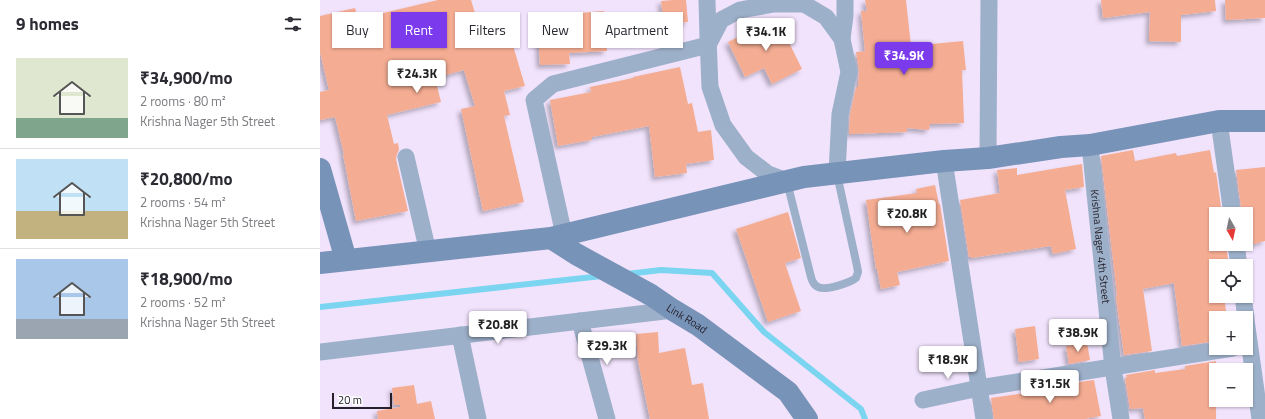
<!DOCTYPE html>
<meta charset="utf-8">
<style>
body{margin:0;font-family:"Titillium Web",sans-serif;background:#f2f2f3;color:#2b2b33;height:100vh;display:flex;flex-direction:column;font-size:15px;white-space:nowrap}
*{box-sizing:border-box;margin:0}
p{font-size:13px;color:#7c7c81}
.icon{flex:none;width:22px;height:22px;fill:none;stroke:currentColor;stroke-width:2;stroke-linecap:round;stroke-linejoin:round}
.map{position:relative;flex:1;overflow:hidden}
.side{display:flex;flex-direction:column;background:#fff;width:320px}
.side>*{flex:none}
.top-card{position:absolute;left:12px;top:12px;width:380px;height:36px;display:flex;gap:8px}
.needle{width:26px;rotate:171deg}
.fabs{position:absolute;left:889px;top:207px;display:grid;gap:8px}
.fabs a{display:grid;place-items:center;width:44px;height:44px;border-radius:0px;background:#fff;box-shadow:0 1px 3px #0004;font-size:20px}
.scale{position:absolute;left:12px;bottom:10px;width:60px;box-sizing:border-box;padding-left:4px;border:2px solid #25202a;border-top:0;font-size:11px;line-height:14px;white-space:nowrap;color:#25202a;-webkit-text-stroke:3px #fff;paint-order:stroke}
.price{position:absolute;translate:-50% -34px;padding:0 9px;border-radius:4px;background:#fff;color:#222;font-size:13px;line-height:26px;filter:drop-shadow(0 1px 2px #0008)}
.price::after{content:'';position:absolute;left:50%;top:24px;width:12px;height:9px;margin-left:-6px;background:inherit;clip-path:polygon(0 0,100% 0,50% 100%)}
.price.on{background:#7c3aed;color:#fff}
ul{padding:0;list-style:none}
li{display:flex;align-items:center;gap:12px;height:100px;padding:0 16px}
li+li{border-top:1px solid #e1e1e2}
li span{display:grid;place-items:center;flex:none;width:112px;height:80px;border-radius:0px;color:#555}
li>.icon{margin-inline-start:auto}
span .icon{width:48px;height:48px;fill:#fffc;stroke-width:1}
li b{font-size:17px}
h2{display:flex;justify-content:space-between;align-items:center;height:48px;padding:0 16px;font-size:17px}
.tag{padding:0 14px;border-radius:0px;background:#fff;box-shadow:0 1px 3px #0004;font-size:14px;line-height:36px}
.tag.on{background:#7c3aed;color:#fff}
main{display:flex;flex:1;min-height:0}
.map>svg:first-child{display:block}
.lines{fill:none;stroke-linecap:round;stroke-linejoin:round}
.stream{stroke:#7cd5f0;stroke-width:6}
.building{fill:#f4ac92;filter:url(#shadow)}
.lane{stroke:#9db0c9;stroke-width:8}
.street{stroke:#9db0c9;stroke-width:17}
.secondary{stroke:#7893b8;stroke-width:22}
.labels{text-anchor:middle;stroke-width:3;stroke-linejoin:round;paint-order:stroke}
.street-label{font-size:11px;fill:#25202a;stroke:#fff}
</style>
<main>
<section class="side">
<h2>9 homes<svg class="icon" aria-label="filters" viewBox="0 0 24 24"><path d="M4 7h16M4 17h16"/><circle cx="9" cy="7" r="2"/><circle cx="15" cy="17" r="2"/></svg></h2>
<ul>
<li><span style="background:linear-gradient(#dfe7d0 75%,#7fa58c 0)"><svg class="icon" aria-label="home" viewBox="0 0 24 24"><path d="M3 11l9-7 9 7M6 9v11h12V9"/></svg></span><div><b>₹34,900/mo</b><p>2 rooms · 80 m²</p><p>Krishna Nager 5th Street</p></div></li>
<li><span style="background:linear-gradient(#bfe0f5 65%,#c2b280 0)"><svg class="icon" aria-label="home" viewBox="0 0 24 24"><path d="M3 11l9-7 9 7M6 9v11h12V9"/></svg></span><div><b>₹20,800/mo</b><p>2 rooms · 54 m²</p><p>Krishna Nager 5th Street</p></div></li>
<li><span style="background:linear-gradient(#a9c7e8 75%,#9aa5b1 0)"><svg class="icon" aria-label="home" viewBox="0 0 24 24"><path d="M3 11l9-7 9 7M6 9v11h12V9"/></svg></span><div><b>₹18,900/mo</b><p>2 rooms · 52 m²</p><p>Krishna Nager 5th Street</p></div></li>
</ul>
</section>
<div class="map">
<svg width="945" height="419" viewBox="0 0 945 419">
<defs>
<filter id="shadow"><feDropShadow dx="-3.5" dy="3.5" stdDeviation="2" flood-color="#0004"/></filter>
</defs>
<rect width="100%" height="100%" fill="#f2e3fd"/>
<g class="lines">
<g class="stream">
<path d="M 307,274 L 341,270 L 392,273 L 444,332 L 541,409 L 545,419"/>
<path d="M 0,307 L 282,276"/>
</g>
</g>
<g class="building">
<path d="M 118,0 L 151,0 L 158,23 L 184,15 L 205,86 L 184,91 L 190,115 L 184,116 L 204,202 L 163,211 L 141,109 L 155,106 L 144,70 L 115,78 L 121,102 L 67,115 L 74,144 L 78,143 L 79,150 L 77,154 L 76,159 L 88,211 L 36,221 L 23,154 L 24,154 L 15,117 L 0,120 L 0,92 L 9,90 L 0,52 L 0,16 L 35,8 L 38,19 Z"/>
<path d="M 353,0 L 366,0 L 368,22 L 344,24 L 341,1 Z"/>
<path d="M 545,0 L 586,0 L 591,46 L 643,41 L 646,70 L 642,70 L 644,123 L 610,124 L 609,130 L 587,128 L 587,132 L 529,134 L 530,115 L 536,87 L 538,87 L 539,70 L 536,52 L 545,51 L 541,11 L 547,11 Z"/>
<path d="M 781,0 L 895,0 L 896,11 L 861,15 L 861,42 L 829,41 L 830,12 L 783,18 Z"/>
<path d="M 905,0 L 945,0 L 945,18 L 906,20 Z"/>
<path d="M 284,11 L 287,51 L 249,53 L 250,64 L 220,65 L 218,26 L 260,24 L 259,13 Z"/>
<path d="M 457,18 L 482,69 L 452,84 L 444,68 L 425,77 L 408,42 Z"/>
<path d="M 360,67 L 368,104 L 372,103 L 378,132 L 391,130 L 394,160 L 366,164 L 367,173 L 335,177 L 329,126 L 272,137 L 272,140 L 238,146 L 230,100 L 271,92 L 270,87 L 313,78 L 313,77 Z"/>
<path d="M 813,150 L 815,161 L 856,153 L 857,156 L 890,150 L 894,173 L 896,172 L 902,214 L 896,214 L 896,244 L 906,244 L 909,266 L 896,266 L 896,296 L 904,296 L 907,318 L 896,318 L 896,341 L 862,346 L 854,283 L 823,289 L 832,351 L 804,355 L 797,305 L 796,296 L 797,295 L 781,156 Z"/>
<path d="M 762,164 L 764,187 L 745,190 L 756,249 L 733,254 L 731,246 L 651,258 L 651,257 L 649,257 L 640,200 L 680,193 L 677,170 L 697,168 L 697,175 Z"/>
<path d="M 945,167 L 945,241 L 926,246 L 926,214 L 922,214 L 916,170 Z"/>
<path d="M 615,185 L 619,204 L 620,204 L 629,261 L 577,272 L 580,285 L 561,289 L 557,269 L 556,269 L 546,200 L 597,193 L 596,189 Z"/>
<path d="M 468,212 L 481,258 L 465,263 L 481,311 L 448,322 L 416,229 Z"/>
<path d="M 715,326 L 719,359 L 699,362 L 695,329 Z"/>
<path d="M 338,332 L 339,353 L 365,348 L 372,385 L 383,383 L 389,419 L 330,419 L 318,361 L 316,334 Z"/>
<path d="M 767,343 L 770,360 L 749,364 L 746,346 Z"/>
<path d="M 896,361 L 896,419 L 825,419 L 823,408 L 810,409 L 805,378 L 807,377 L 806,375 L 835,370 L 835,373 L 865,369 L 865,366 Z"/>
<path d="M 774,380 L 781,416 L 764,419 L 674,419 L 671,398 L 753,386 L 752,383 Z"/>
<path d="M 94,385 L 97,404 L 111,401 L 115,419 L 58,419 L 57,411 L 80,407 L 80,405 L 74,405 L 72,388 Z"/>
</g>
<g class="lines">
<path class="lane" d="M 467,182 L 491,277 C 492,281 494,285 498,287 C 506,291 529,283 536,278 L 538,272 L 537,266 L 517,174"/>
<g class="street">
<path d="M 387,0 L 388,38 L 390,87 L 403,125 L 426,157 L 448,174 L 467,181"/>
<path d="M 522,39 L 525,16 L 525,0"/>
<path d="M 899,121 L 912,214"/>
<path id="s1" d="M 770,145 L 793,368 L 801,419"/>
<path d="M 86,157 L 108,252"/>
<path d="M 668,158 L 669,0"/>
<path d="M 624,161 L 664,419"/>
<path d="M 244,235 L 214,100 L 233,84 L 388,45 L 401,20 L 420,10 L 454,4 L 484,4 L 506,17 L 522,39 L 529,72 L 520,114 L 517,173"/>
<path d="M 916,244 L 919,266"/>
<path d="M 923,296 L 926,318"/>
<path d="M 926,320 L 940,419"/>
<path d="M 260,321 L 287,419"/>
<path d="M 140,335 L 158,419"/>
<path d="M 0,352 L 353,310"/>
<path d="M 603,400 L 659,388 L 913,348"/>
</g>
<g class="secondary">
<path d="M 0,169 L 26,260"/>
<path id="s2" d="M 231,238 L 256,254 L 331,295 L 353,310 L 378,325 L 468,392 L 487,419"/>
<path d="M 0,263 L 231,238 L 484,177 L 624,161 L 668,158 L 741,147 L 770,145 L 899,121 L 945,121"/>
</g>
</g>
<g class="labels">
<g class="street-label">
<text dy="4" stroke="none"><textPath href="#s1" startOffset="102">Krishna Nager 4th Street</textPath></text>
<text dy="4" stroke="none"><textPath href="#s2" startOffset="158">Link Road</textPath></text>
</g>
</g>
</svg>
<div class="fabs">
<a><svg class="needle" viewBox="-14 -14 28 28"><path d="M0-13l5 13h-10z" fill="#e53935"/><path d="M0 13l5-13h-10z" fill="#7c7c81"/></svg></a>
<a><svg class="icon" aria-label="locate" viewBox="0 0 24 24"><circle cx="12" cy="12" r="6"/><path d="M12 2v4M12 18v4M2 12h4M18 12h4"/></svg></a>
<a>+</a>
<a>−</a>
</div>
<div class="scale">20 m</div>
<b class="price" style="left:446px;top:52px">₹34.1K</b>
<b class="price on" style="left:584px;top:76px">₹34.9K</b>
<b class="price" style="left:97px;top:94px">₹24.3K</b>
<b class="price" style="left:587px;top:234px">₹20.8K</b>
<b class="price" style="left:178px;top:345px">₹20.8K</b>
<b class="price" style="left:758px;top:353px">₹38.9K</b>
<b class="price" style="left:287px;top:366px">₹29.3K</b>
<b class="price" style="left:628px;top:380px">₹18.9K</b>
<b class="price" style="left:730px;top:404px">₹31.5K</b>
<div class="top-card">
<a class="tag">Buy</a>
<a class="tag on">Rent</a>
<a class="tag">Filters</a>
<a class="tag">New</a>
<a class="tag">Apartment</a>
</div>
</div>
</main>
